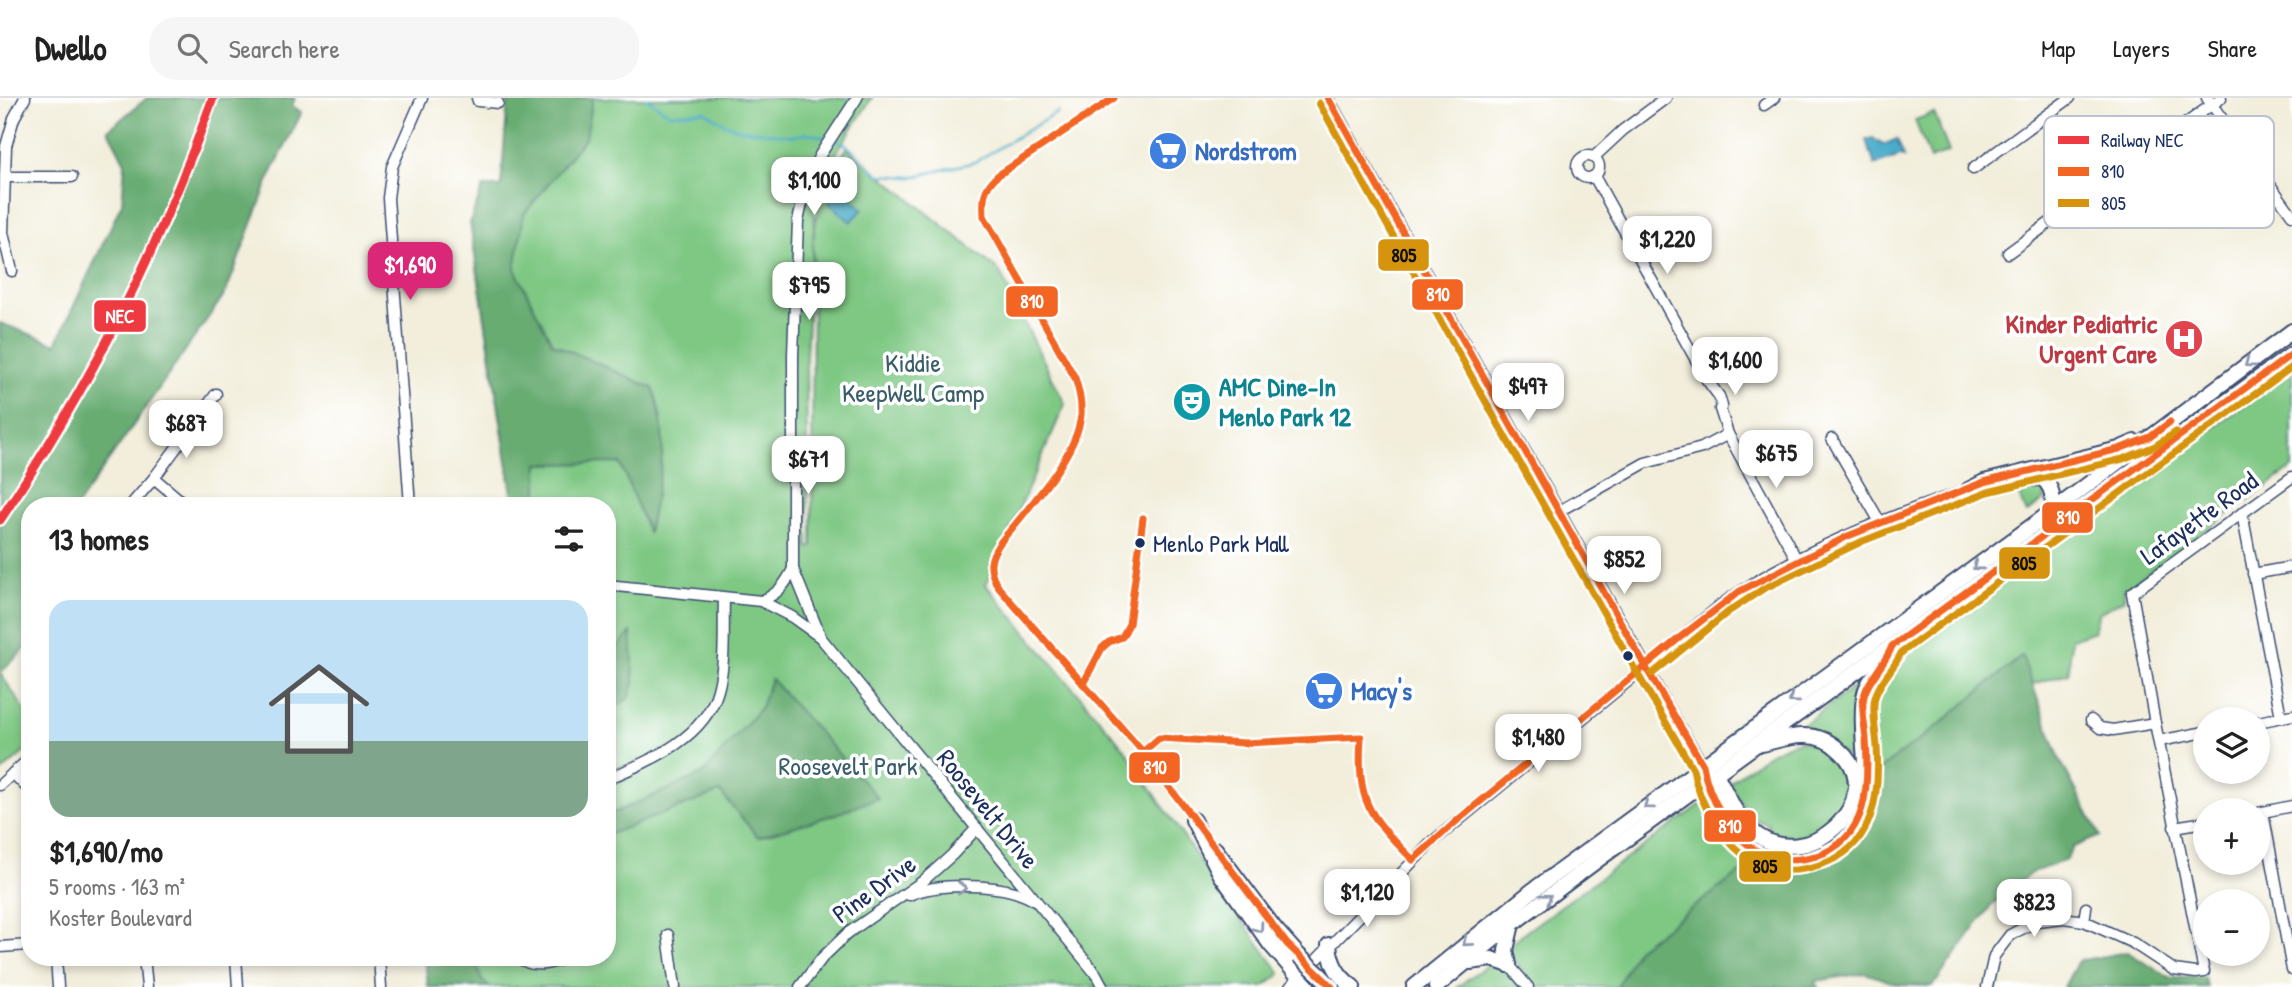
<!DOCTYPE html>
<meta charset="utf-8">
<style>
body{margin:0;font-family:"Patrick Hand",sans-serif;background:#f6f6f6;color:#222;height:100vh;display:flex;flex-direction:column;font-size:26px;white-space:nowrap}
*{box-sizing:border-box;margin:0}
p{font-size:23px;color:#767676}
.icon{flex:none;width:38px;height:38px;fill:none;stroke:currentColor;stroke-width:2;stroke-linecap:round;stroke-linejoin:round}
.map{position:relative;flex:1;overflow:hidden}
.drawer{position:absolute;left:21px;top:399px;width:595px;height:469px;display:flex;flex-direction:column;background:#fff;border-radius:28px;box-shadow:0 4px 10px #0003}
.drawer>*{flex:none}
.buttons{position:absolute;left:2193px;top:609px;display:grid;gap:14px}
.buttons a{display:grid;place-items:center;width:77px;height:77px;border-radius:50%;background:#fff;box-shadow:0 4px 10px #0003;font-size:35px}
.price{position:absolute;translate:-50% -60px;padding:0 16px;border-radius:14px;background:#fff;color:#222;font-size:23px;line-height:46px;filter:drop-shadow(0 2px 4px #0008)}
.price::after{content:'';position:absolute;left:50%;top:42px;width:21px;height:16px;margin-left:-10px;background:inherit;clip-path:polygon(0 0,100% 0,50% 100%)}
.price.selected{background:#db2777;color:#fff}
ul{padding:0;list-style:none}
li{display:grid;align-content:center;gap:14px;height:371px;padding:0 28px}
li span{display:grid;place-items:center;height:217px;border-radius:21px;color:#555}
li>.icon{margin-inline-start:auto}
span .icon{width:126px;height:126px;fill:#fffc;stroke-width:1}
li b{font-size:30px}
h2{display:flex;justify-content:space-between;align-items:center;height:84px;padding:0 28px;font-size:30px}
header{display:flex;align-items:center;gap:42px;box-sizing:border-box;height:98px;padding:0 35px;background:#fff;border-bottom:2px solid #e0e0e0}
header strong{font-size:33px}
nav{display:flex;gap:38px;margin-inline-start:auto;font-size:24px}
.search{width:490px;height:63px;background:#f6f6f6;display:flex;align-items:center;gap:18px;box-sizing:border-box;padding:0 24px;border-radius:28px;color:#767676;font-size:26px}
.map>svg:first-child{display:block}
.green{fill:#7fc884;stroke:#4d7c71;stroke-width:2;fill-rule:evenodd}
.forest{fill:#67ac72;stroke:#416e68;stroke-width:2}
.water{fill:#4aacc9;stroke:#326e94;stroke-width:2}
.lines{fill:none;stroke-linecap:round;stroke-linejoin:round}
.stream{stroke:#4aacc9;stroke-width:2.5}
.minor-casing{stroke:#3b4c71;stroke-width:13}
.highway-casing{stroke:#3b4c71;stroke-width:18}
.minor{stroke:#fff;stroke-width:10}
.highway{stroke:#fff;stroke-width:14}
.highway-bridge-casing{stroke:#3b4c71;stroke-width:18;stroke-linecap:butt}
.highway-bridge{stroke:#fff;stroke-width:14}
.bus-1-casing{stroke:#fff;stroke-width:12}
.bus-2-casing{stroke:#fff;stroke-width:12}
.bus-1{stroke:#f26522;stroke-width:7}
.bus-2{stroke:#d6940e;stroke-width:7}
.rail-1-casing{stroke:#fff;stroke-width:14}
.rail-1{stroke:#ee3a41;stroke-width:9}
.oneway{stroke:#8d97ae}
.bus-dot{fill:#1b2f5e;stroke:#fff;stroke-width:2.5}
.labels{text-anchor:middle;stroke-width:7;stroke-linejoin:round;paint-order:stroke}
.bus-label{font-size:24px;fill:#1b2f5e;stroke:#fff;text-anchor:start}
.shop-label{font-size:26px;font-weight:bold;fill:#366cbe;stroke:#fff;text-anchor:start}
.health-label{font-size:26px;font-weight:bold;fill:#be3a42;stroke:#fff;text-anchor:end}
.park-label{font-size:26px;fill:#395d69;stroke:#fff}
.culture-label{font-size:26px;font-weight:bold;fill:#0d838f;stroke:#fff;text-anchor:start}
.street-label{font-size:26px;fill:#1b2f5e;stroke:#fff}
.key{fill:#fff;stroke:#bbc1cf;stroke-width:2}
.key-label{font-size:19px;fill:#1b2f5e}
.line-badge{stroke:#fff;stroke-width:2.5}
.badge-label{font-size:19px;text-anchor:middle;font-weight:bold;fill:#fff}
.pale-badge-label{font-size:19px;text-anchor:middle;font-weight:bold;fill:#111}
</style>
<header>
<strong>Dwello</strong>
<div class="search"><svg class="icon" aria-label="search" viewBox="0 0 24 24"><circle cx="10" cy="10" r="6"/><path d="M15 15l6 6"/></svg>Search here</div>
<nav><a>Map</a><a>Layers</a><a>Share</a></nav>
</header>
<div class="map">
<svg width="2292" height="889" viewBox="0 0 2292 889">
<rect width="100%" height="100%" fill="#fff"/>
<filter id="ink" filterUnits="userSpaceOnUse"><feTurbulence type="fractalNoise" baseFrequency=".0143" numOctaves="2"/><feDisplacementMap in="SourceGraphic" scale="14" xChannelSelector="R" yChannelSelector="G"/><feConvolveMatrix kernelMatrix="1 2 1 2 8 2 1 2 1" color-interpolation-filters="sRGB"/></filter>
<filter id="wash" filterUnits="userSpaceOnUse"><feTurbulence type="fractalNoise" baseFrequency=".00686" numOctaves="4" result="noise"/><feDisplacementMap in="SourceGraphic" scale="28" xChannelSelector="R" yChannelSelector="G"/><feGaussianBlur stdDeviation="1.57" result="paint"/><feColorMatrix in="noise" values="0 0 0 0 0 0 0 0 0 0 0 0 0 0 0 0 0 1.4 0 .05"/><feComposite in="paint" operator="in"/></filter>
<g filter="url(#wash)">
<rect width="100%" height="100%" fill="#f2eedb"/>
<g class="green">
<path d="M 509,0 L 872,0 L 838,52 L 815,108 L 813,142 L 819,109 L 835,69 L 847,50 L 999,173 L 1065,306 L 986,487 L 1124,650 L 1209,777 L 1281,876 L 1263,889 L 445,889 L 450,859 L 607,859 L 607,408 L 514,408 L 470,124 L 501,89 ZM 813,144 L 812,449 L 808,450 L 806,257 Z"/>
<path d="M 1934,15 L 1949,54 L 1930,61 L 1915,22 Z"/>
<path d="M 2292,273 L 2292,370 L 2124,492 L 2124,501 L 2099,515 L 2094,533 L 2071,541 L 2069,575 L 2032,586 L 2021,559 L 1938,628 L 1876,674 L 1868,608 L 1875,581 L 1888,566 Z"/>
<path d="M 2033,385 L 2044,389 L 2045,401 L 2027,415 L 2015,389 Z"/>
<path d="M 0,575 L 30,620 L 30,649 L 0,675 Z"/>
<path d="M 1863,582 L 1860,681 L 1852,661 L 1799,633 L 1799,630 Z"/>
<path d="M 1799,643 C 1809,645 1823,645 1831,651 C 1867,676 1842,728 1807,741 C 1793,746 1779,739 1765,734 L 1769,727 L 1749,719 L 1729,685 C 1752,668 1772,650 1799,643 Z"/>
<path d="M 1707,702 C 1722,734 1728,742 1756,763 L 1637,851 L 1617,889 L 1535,889 L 1512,860 L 1509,849 L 1520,838 Z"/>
<path d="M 1490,865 L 1500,867 L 1520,889 L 1457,889 Z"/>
</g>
<g class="forest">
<path d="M 147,0 L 295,0 L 292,8 L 302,14 L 271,76 L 226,194 L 77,408 L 30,408 L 30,546 L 0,575 L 0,225 L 56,246 L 122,105 L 125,65 L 108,32 Z"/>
<path d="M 508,0 L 593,0 L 586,39 L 524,116 L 515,171 L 552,245 L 653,290 C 672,343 659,382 648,434 L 620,365 L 538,366 L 538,408 L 514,408 L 470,124 L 483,89 L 501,89 Z"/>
<path d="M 631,534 L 634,585 L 629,600 L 607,614 L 607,563 Z"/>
<path d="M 2022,558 L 2060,662 L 2100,738 L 2073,749 L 2065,762 L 2031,775 L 1990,809 L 1933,888 L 1900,887 L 1865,875 L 1816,883 L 1818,889 L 1617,889 L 1637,851 L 1756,763 L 1796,771 L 1839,759 L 1866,724 L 1876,674 L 1938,628 Z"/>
<path d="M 771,581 L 878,700 L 833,717 L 758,739 L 720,694 L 607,737 L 607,718 L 703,676 L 761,609 Z"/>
<path d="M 2127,854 L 2171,880 L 2205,879 L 2207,889 L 2064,889 L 2078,863 Z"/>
<path d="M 425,859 L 474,859 L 482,883 L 490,889 L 428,889 Z"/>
</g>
<g class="water">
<path d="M 1873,40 L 1883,47 L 1897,41 L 1904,59 L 1900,58 L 1875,67 L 1866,42 Z"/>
<path d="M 841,91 L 863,111 L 851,124 L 829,105 Z"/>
</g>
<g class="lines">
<g class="stream">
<path d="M 646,0 L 670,16 L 705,13 L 725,26 L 739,31 L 793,38 L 808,35 L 828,40"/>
<path d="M 834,42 L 843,44 L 879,77 L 912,79 L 975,64 L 1058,14"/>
</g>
</g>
</g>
<g filter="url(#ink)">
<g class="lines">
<g class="minor-casing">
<g id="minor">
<path d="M 477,0 L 478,3 L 498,5"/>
<path d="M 857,0 L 820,57 L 807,84 L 798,123 L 793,257 L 793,471 L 821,540 L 1096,876 L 1103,889"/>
<path d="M 1328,0 L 1666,605 L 1703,667 L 1707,670"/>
<path d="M 2207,0 L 2292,117"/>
<path d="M 1764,7 L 1774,0"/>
<circle cx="1588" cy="69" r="11"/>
<path d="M 1594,59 L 1623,32 L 1666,0"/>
<path d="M 1973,71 L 2070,0"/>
<path d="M 1594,78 L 1707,282 L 1719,298 L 1722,308 L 1720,311 L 1728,336 L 1797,462"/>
<path d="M 5,79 L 72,79"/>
<path d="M 2008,155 L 2221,0"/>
<path d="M 12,173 L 3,135 L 6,48 L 14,20 L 25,0"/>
<path d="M 1832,341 L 1880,424"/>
<path d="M 154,380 L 187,408"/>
<path d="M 130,408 L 154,380 L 216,296"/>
<path d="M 410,408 L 388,100 L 392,69 L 422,0"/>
<path d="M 1559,413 L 1645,365 L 1702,350 L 1728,336"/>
<path d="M 2242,415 L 2281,619"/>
<path d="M 2253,476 L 2292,469"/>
<path d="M 607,487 L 761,503 L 792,519 L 820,539"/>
<path d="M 761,503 C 778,496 785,487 793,471"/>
<path d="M 2091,622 L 2100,630 L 2113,632 L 2155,625"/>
<path d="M 2258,624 L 2292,617"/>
<path d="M 2159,643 L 2205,634"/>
<path d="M 13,675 L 30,693"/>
<path d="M 607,681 C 649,663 705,641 718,592 C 726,563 723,530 724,500"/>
<path d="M 0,687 L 30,660"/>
<path d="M 2263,714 L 2292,872"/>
<path d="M 2258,715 L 2292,708"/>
<path d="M 2174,729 L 2205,724"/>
<path d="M 909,797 C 939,784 1003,785 1032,801"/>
<path d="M 2084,823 L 2086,810"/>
<path d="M 668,837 L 675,889"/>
<path d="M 0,849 L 30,847"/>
<path d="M 56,859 L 58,889"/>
<path d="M 144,859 L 147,889"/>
<path d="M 236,859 L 238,889"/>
<path d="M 379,859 L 381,889"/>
<path d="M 518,859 C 534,872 552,865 569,859"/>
<path d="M 1509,867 L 1528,889"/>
<path d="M 800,889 L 822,860 L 848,835 L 923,783 L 952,757 L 977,730"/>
<path d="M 1290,889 L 1431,745 L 1722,506 C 1790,457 1889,418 1968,392"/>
<path d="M 1987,889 L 1994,858 L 2010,837 L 2037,823 L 2064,820 L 2084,823 L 2133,845 L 2174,872 L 2196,875 L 2204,874 L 2155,625 L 2132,495 L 2292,379"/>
</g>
</g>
<g class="highway-casing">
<g id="highway">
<path d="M 2025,381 L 2042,380 C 2053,388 2052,399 2054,412"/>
<path d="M 1968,392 L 1984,384 L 2119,351 L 2135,344"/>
<path d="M 1704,675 L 1705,684 C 1725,722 1740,760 1789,763 C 1805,763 1822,757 1835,749 C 1886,713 1856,650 1864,599 C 1867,580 1883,571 1890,554"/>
<path d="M 1716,676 C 1726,694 1735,717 1750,731 C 1805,784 1893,699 1839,652 C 1830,643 1817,638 1805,638 C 1791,637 1776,643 1762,646"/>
<path d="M 1193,722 L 1221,777 L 1270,846 L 1308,889"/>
<path d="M 1215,751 L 1275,831 L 1299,858"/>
<path d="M 1329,847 C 1331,866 1338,878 1353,889"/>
<path d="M 1470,864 L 1492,861 L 1509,867"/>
<path d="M 1509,867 L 1506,852 L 1512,826"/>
<path d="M 1320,877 L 1332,889"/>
<path d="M 1414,889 L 1532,793 L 2054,412 L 2292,233"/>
<path d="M 1436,889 L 1512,826 L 1599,761 L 2292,256"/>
</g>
</g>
<use href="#minor" class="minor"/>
<use href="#highway" class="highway"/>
<g class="highway-bridge-casing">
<path id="highway-bridge" d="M 1299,858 L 1320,877"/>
</g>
<use href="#highway-bridge" class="highway-bridge"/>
<g class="bus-1-casing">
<g id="bus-1">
<path d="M 1114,0 L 997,78 C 983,91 983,100 984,118 L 1075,280 C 1079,292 1082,304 1081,317 C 1077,355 1037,399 1014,428 C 1005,439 993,450 991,465 C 990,474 994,482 999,490 L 1143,654 L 1287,846 L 1332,889"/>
<path d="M 1328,0 L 1645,568 L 1703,667 C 1708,699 1730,738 1759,754 C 1777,765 1797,763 1816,758 C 1869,741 1869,687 1866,641 C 1865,629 1862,616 1863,604 C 1865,583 1885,568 1892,548 L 2292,256"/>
<path d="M 1083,586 L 1102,550 L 1109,544 L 1122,539 L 1129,526 L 1143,420"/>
<path d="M 1143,654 L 1159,640 L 1245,645 L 1361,639 C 1357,706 1368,716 1413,762 L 1459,721 L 1683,537 L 1740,493 L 1848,438 L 1984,384 L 2119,351 L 2150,339 L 2170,324"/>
</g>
</g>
<g class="bus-2-casing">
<g id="bus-2">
<path d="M 1319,5 L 1636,573 L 1693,671 C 1699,706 1724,749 1757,765 C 1777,775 1798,774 1819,767 C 1874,751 1880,698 1877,649 C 1876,635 1873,620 1874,606 C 1875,587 1894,572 1901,555 L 2292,269"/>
<path d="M 1652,576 L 1728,514 L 1763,491 L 1863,443 L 1988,394 L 2123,361 L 2155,348 L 2176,334"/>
</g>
</g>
<use href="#bus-1" class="bus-1"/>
<use href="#bus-2" class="bus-2"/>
<g class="rail-1-casing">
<path id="rail-1" d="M 0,422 C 91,287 158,153 213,0"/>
</g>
<use href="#rail-1" class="rail-1"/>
</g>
<defs><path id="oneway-chevron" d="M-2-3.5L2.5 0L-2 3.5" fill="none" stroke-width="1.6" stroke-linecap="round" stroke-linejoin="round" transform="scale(1.75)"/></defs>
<g class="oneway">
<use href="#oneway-chevron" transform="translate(2249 265) rotate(143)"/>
<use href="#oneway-chevron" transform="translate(1977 468) rotate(144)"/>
<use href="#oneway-chevron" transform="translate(1793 601) rotate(144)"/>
<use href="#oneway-chevron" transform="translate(1648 707) rotate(144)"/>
<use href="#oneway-chevron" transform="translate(962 790)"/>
<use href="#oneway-chevron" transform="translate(1547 800) rotate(-37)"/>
<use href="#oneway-chevron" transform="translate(1259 830) rotate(54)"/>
<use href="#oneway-chevron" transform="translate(1467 844) rotate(140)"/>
</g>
</g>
<defs>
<g id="supermarket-disc" transform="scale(2.0125)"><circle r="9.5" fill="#3f7fe0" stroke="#fff"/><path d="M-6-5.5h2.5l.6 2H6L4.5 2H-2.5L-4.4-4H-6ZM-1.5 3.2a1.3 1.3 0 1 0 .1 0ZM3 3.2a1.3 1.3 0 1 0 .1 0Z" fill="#fff"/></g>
<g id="hospital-disc" transform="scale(2.0125)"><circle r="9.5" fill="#e0444e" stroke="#fff"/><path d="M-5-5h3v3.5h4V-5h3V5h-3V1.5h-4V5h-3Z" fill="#fff"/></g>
<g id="theatre-disc" transform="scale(2.0125)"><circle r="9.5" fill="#0f9aa8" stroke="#fff"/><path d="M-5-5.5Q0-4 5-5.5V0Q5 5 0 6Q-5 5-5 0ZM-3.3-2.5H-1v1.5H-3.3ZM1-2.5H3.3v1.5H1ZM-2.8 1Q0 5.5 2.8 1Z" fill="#fff"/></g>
</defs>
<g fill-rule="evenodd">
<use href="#supermarket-disc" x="1168" y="53"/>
<use href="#hospital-disc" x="2184" y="241"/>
<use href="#theatre-disc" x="1192" y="304"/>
<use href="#supermarket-disc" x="1324" y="593"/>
</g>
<g class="bus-dot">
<circle cx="1140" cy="445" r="6"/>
<circle cx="1628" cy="558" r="6"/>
</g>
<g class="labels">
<g class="bus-label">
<text x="1153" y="454">Menlo Park Mall</text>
</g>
<g class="shop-label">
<text x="1195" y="62">Nordstrom</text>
<text x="1351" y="602">Macy's</text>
</g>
<g class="health-label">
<text x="2157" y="235">Kinder Pediatric<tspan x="2157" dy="30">Urgent Care</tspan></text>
</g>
<g class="park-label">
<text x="913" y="274">Kiddie<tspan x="913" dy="30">KeepWell Camp</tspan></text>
<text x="848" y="677">Roosevelt Park</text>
</g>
<g class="culture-label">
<text x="1219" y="298">AMC Dine-In<tspan x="1219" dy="30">Menlo Park 12</tspan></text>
</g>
<g class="street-label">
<text transform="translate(2199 420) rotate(-36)" y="9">Lafayette Road</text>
<text transform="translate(988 711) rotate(51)" y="9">Roosevelt Drive</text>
<text transform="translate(874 791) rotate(-36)" y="9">Pine Drive</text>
</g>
</g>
<rect x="2044" y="18" width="230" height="112" rx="10" class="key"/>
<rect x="2058" y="38" width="31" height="8" fill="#ee3a41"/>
<rect x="2058" y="69" width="31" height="9" fill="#f26522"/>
<rect x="2058" y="101" width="31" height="8" fill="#d6940e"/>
<g class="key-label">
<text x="2101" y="49">Railway NEC</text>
<text x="2101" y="80">810</text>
<text x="2101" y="112">805</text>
</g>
<g class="line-badge">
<rect x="1377" y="140" width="53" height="34" rx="7" fill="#d6940e"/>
<rect x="1411" y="180" width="53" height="33" rx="7" fill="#f26522"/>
<rect x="1005" y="187" width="54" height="33" rx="7" fill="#f26522"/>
<rect x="93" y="201" width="54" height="34" rx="7" fill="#ee3a41"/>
<rect x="2041" y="403" width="53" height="33" rx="7" fill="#f26522"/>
<rect x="1998" y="448" width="53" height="34" rx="7" fill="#d6940e"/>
<rect x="1128" y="653" width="53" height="33" rx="7" fill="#f26522"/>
<rect x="1703" y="711" width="54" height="34" rx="7" fill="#f26522"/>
<rect x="1738" y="752" width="54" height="33" rx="7" fill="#d6940e"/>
</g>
<g class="badge-label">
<text x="1438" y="203">810</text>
<text x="1032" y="210">810</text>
<text x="120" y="225">NEC</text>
<text x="2068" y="426">810</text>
<text x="1155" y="676">810</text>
<text x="1730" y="735">810</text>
</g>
<g class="pale-badge-label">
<text x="1404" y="164">805</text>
<text x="2024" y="472">805</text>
<text x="1765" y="775">805</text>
</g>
</svg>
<div class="buttons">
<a><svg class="icon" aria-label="layers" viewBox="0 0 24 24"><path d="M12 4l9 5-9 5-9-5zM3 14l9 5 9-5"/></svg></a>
<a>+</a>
<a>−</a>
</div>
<b class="price" style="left:814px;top:119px">$1,100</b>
<b class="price" style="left:1667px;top:178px">$1,220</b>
<b class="price selected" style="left:410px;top:204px">$1,690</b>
<b class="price" style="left:809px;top:224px">$795</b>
<b class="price" style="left:1735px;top:299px">$1,600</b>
<b class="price" style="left:1528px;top:325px">$497</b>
<b class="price" style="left:186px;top:362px">$687</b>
<b class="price" style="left:1776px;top:392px">$675</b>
<b class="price" style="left:808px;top:398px">$671</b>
<b class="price" style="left:1624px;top:498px">$852</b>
<b class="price" style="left:1538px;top:676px">$1,480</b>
<b class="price" style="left:1367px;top:831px">$1,120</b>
<b class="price" style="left:2034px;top:841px">$823</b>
<section class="drawer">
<h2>13 homes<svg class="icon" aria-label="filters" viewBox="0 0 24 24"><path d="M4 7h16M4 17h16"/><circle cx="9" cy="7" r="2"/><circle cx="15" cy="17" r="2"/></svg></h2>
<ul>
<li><span style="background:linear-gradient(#bfe0f5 65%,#7fa58c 0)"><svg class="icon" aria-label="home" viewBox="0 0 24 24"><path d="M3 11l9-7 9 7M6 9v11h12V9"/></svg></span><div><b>$1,690/mo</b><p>5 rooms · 163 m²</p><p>Koster Boulevard</p></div></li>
</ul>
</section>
</div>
